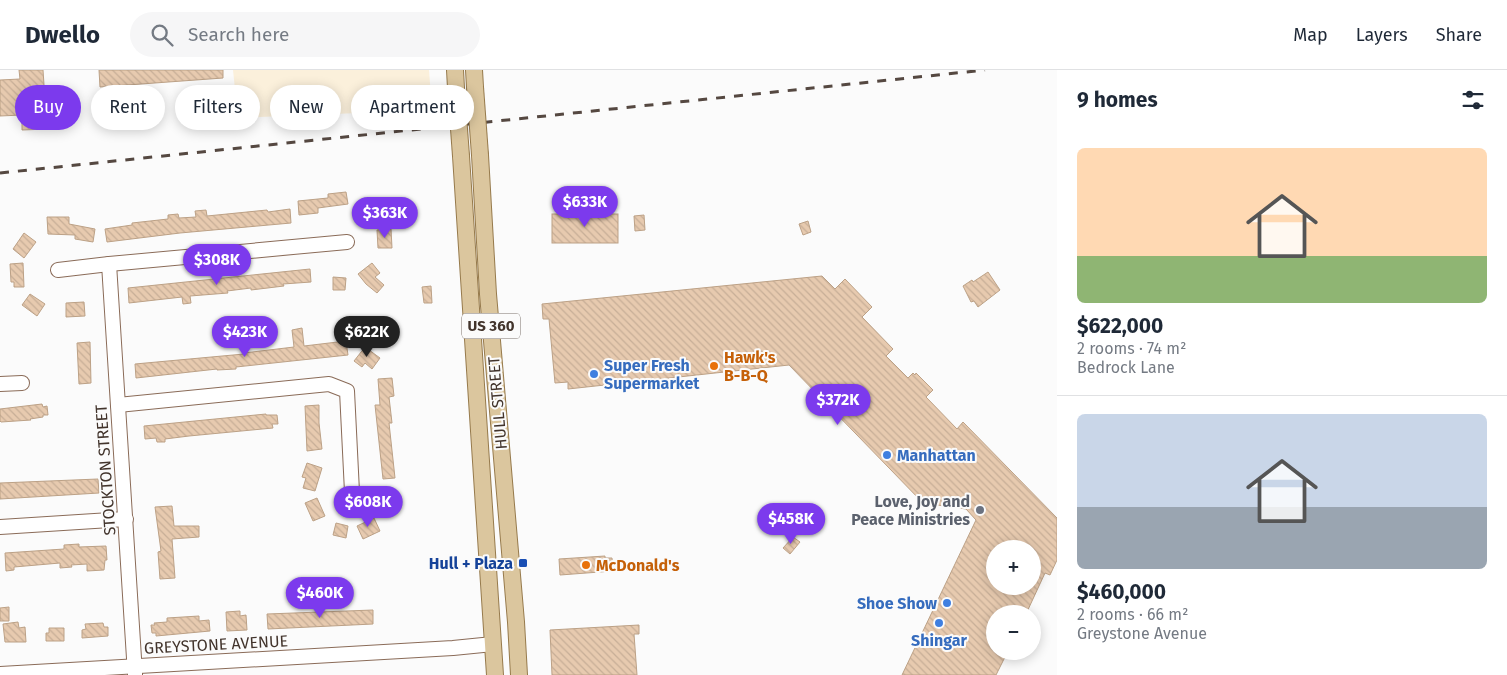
<!DOCTYPE html>
<meta charset="utf-8">
<style>
body{margin:0;font-family:"Fira Sans",sans-serif;background:#f6f6f7;color:#1f2937;height:100vh;display:flex;flex-direction:column;font-size:19px;white-space:nowrap}
*{box-sizing:border-box;margin:0}
p{font-size:16px;color:#747a83}
.icon{flex:none;width:28px;height:28px;fill:none;stroke:currentColor;stroke-width:2;stroke-linecap:round;stroke-linejoin:round}
.map{position:relative;flex:1;overflow:hidden}
.panel{display:flex;flex-direction:column;background:#fff;width:450px}
.panel>*{flex:none}
.banner{position:absolute;left:15px;top:15px;width:475px;height:45px;display:flex;gap:10px}
.tools{position:absolute;left:986px;top:470px;display:grid;gap:10px}
.tools a{display:grid;place-items:center;width:55px;height:55px;border-radius:50%;background:#fff;box-shadow:0 2px 12px #0003;font-size:25px}
.price{position:absolute;translate:-50% -42px;padding:0 11px;border-radius:18px;background:#7c3aed;color:#fff;font-size:16px;line-height:32px;filter:drop-shadow(0 1px 2px #0008)}
.price::after{content:'';position:absolute;left:50%;top:30px;width:15px;height:11px;margin-left:-8px;background:inherit;clip-path:polygon(0 0,100% 0,50% 100%)}
.price.active{background:#222;color:#fff}
ul{padding:0;list-style:none}
li{display:grid;align-content:center;gap:10px;height:265px;padding:0 20px}
li+li{border-top:1px solid #e0e1e3}
li span{display:grid;place-items:center;height:155px;border-radius:8px;color:#555}
li>.icon{margin-inline-start:auto}
span .icon{width:90px;height:90px;fill:#fffc;stroke-width:1}
li b{font-size:21px}
h2{display:flex;justify-content:space-between;align-items:center;height:60px;padding:0 20px;font-size:21px}
.tag{padding:0 18px;border-radius:22px;background:#fff;box-shadow:0 2px 12px #0003;font-size:18px;line-height:45px}
.tag.active{background:#7c3aed;color:#fff}
header{display:flex;align-items:center;gap:30px;box-sizing:border-box;height:70px;padding:0 25px;background:#fff;border-bottom:1px solid #e0e1e3}
header strong{font-size:24px}
nav{display:flex;gap:28px;margin-inline-start:auto;font-size:18px}
.search{width:350px;height:45px;background:#f6f6f7;display:flex;align-items:center;gap:12px;box-sizing:border-box;padding:0 18px;border-radius:28px;color:#747a83;font-size:19px}
main{display:flex;flex:1;min-height:0}
.map>svg:first-child{display:block}
.industrial{fill:#fbf0db}
.building{fill:url(#building-back-hatch);stroke:#bca186;fill-rule:evenodd}
.lines{fill:none;stroke-linecap:round;stroke-linejoin:round}
.minor-casing{stroke:#8a6b58;stroke-width:16}
.major-casing{stroke:#967a4c;stroke-width:18}
.minor{stroke:#fff;stroke-width:14}
.major{stroke:#dbc69e;stroke-width:16}
.rail{stroke:#554841;stroke-width:3;stroke-dasharray:9 9;stroke-linecap:butt}
.major-bridge-casing{stroke:#967a4c;stroke-width:18;stroke-linecap:butt}
.major-bridge{stroke:#dbc69e;stroke-width:16}
.food-dot{fill:#e8710a;stroke:#fbfbfb;stroke-width:2}
.shop-dot{fill:#3f7fe0;stroke:#fbfbfb;stroke-width:2}
.worship-dot{fill:#6b7280;stroke:#fbfbfb;stroke-width:2}
.transit-dot{fill:#1a4fb4;stroke:#fbfbfb;stroke-width:2}
.labels{text-anchor:middle;stroke-width:4;stroke-linejoin:round;paint-order:stroke}
.shield{fill:#fbfbfb;stroke:#7a706a;stroke-width:1}
.shield-label{font-size:15px;font-weight:bold;fill:#42342c}
.food-label{font-size:16px;font-weight:bold;fill:#c56008;stroke:#fbfbfb;text-anchor:start}
.shop-label{font-size:16px;font-weight:bold;fill:#366cbe;stroke:#fbfbfb;text-anchor:start}
.street-label{font-size:16px;fill:#42342c;stroke:#fbfbfb}
.worship-label{font-size:16px;font-weight:bold;fill:#5b616d;stroke:#fbfbfb;text-anchor:end}
.transit-label{font-size:16px;font-weight:bold;fill:#164399;stroke:#fbfbfb;text-anchor:end}
</style>
<header>
<strong>Dwello</strong>
<div class="search"><svg class="icon" aria-label="search" viewBox="0 0 24 24"><circle cx="10" cy="10" r="6"/><path d="M15 15l6 6"/></svg>Search here</div>
<nav><a>Map</a><a>Layers</a><a>Share</a></nav>
</header>
<main>
<div class="map">
<svg width="1057" height="605" viewBox="0 0 1057 605">
<defs>
<pattern id="building-back-hatch" width="6" height="6" patternUnits="userSpaceOnUse" patternTransform="scale(1.25)"><rect width="6" height="6" fill="#e7caaf"/><path d="M-1 5l2 2M0 0l6 6M5-1l2 2" fill="none" stroke="#c7ae97"/></pattern>
</defs>
<rect width="100%" height="100%" fill="#fbfbfb"/>
<path class="industrial" d="M 233,0 L 429,0 L 432,40 L 238,48 Z"/>
<g class="building">
<path d="M 19,0 L 43,0 L 47,59 L 22,60 L 22,45 L 0,46 L 0,10 L 20,9 Z"/>
<path d="M 99,0 L 223,0 L 223,8 L 100,17 Z"/>
<path d="M 346,122 L 348,134 L 318,138 L 318,143 L 299,145 L 298,131 L 328,128 L 328,124 Z"/>
<path d="M 374,130 L 386,144 L 375,154 L 362,140 Z"/>
<path d="M 290,139 L 291,153 L 180,163 L 107,172 L 105,159 L 132,155 L 132,153 L 168,149 L 168,145 L 178,144 L 179,148 L 196,147 L 195,141 L 206,140 L 207,146 L 267,140 L 268,142 Z"/>
<rect x="552" y="144" width="66" height="29"/>
<path d="M 644,145 L 645,160 L 635,161 L 634,146 Z"/>
<path d="M 47,147 L 69,147 L 69,154 L 95,159 L 93,172 L 75,169 L 75,165 L 48,164 Z"/>
<path d="M 808,151 L 811,162 L 803,165 L 799,154 Z"/>
<path d="M 391,159 L 392,178 L 378,178 L 377,160 Z"/>
<path d="M 24,163 L 36,172 L 24,188 L 13,179 Z"/>
<path d="M 23,193 L 24,217 L 14,217 L 14,212 L 11,212 L 10,194 Z"/>
<path d="M 372,193 L 380,203 L 375,207 L 384,215 L 377,223 L 366,214 L 358,204 Z"/>
<path d="M 310,199 L 311,212 L 283,214 L 284,216 L 251,220 L 251,218 L 227,221 L 228,223 L 190,226 L 191,233 L 183,234 L 182,227 L 129,233 L 128,218 Z"/>
<path d="M 988,202 L 1000,220 L 978,237 L 974,231 L 971,232 L 963,216 L 972,210 L 973,212 Z"/>
<path d="M 822,206 L 835,219 L 845,209 L 872,237 L 862,247 L 893,279 L 886,286 L 908,308 L 913,303 L 915,305 L 916,303 L 933,320 L 926,327 L 957,359 L 963,352 L 1057,448 L 1057,490 L 1050,505 L 1045,503 L 1026,544 L 995,544 L 995,581 L 1008,581 L 996,605 L 902,605 L 976,450 L 966,439 L 923,433 L 789,295 L 568,319 L 568,312 L 555,313 L 549,249 L 543,249 L 542,234 ZM 995,479 L 1032,479 L 1032,516 L 995,516 Z"/>
<path d="M 333,207 L 346,208 L 345,220 L 333,220 Z"/>
<path d="M 431,216 L 432,233 L 424,233 L 422,217 Z"/>
<path d="M 30,224 L 45,234 L 37,246 L 22,235 Z"/>
<path d="M 84,232 L 85,246 L 66,247 L 66,233 Z"/>
<path d="M 234,255 L 236,266 L 224,268 L 222,257 Z"/>
<path d="M 302,258 L 304,276 L 346,271 L 348,285 L 236,297 L 236,299 L 217,300 L 217,299 L 136,308 L 135,294 L 244,284 L 244,283 L 294,277 L 292,260 Z"/>
<path d="M 90,272 L 91,313 L 79,314 L 77,273 Z"/>
<path d="M 365,277 L 380,288 L 372,299 L 365,293 L 362,297 L 354,291 Z"/>
<path d="M 392,308 L 394,326 L 389,327 L 392,353 L 389,353 L 395,408 L 383,409 L 375,335 L 380,335 L 378,309 Z"/>
<path d="M 42,334 L 43,337 L 47,336 L 48,345 L 43,345 L 43,347 L 30,349 L 31,350 L 1,352 L 0,351 L 0,339 Z"/>
<path d="M 319,335 L 319,353 L 322,379 L 307,381 L 305,336 Z"/>
<path d="M 266,344 L 266,345 L 277,345 L 278,354 L 272,354 L 273,358 L 189,366 L 165,369 L 165,372 L 157,372 L 156,368 L 145,369 L 144,356 Z"/>
<path d="M 307,393 L 322,398 L 315,421 L 303,418 L 306,408 L 302,407 Z"/>
<path d="M 98,409 L 99,423 L 0,429 L 0,413 Z"/>
<path d="M 386,419 L 398,422 L 395,440 L 382,438 Z"/>
<path d="M 317,428 L 325,446 L 313,451 L 305,433 Z"/>
<path d="M 172,436 L 174,456 L 199,456 L 199,467 L 172,469 L 175,508 L 160,509 L 158,482 L 161,481 L 155,437 Z"/>
<path d="M 374,448 L 380,461 L 363,469 L 357,456 Z"/>
<path d="M 336,453 L 348,456 L 346,468 L 333,465 Z"/>
<path d="M 793,467 L 800,472 L 790,484 L 783,478 Z"/>
<path d="M 79,474 L 79,477 L 106,476 L 107,490 L 105,490 L 104,500 L 87,501 L 87,494 L 71,495 L 72,497 L 60,498 L 60,493 L 14,497 L 14,500 L 6,501 L 5,483 L 64,479 L 64,475 Z"/>
<path d="M 605,486 L 605,488 L 612,488 L 613,501 L 560,505 L 559,489 Z"/>
<path d="M 339,514 L 341,526 L 332,527 L 331,515 Z"/>
<path d="M 9,537 L 9,551 L 0,551 L 0,538 Z"/>
<path d="M 373,540 L 373,554 L 268,559 L 267,544 Z"/>
<path d="M 240,541 L 240,546 L 246,545 L 247,560 L 227,561 L 226,542 Z"/>
<path d="M 199,546 L 199,551 L 209,550 L 210,561 L 156,566 L 156,563 L 152,563 L 151,555 L 155,555 L 154,553 L 167,552 L 167,548 Z"/>
<path d="M 18,552 L 19,558 L 25,557 L 26,572 L 5,572 L 3,554 Z"/>
<path d="M 103,553 L 104,557 L 108,557 L 108,566 L 82,568 L 82,560 L 86,559 L 85,554 Z"/>
<path d="M 639,555 L 639,564 L 634,564 L 637,605 L 552,605 L 550,560 Z"/>
<path d="M 49,558 L 64,558 L 64,571 L 46,571 L 46,563 L 49,563 Z"/>
</g>
<g class="lines">
<g class="minor-casing">
<g id="minor">
<path d="M 109,194 L 135,604"/>
<path d="M 58,200 L 109,194 L 347,172"/>
<path d="M 0,314 L 22,313"/>
<path d="M 118,335 L 329,314 L 347,321 L 352,422"/>
<path d="M 0,457 L 126,449"/>
<path d="M 0,604 L 453,578 L 493,574"/>
</g>
</g>
<g class="major-casing">
<g id="major">
<path d="M 455,0 L 456,18"/>
<path d="M 474,0 L 475,17"/>
<path d="M 480,85 L 488,224 L 516,552 L 519,605"/>
<path d="M 461,86 L 495,605"/>
</g>
</g>
<use href="#minor" class="minor"/>
<use href="#major" class="major"/>
<path class="rail" d="M 0,103 L 985,0"/>
<g class="major-bridge-casing">
<g id="major-bridge">
<path d="M 475,17 L 480,85"/>
<path d="M 456,18 L 461,86"/>
</g>
</g>
<use href="#major-bridge" class="major-bridge"/>
</g>
<g class="food-dot">
<circle cx="714" cy="296" r="5"/>
<circle cx="586" cy="495" r="5"/>
</g>
<g class="shop-dot">
<circle cx="594" cy="304" r="5"/>
<circle cx="887" cy="385" r="5"/>
<circle cx="947" cy="533" r="5"/>
<circle cx="939" cy="553" r="5"/>
</g>
<circle class="worship-dot" cx="980" cy="440" r="5"/>
<rect class="transit-dot" x="518" y="488" width="10" height="10" rx="2.5"/>
<g class="labels">
<rect class="shield" x="462" y="243.5" width="58" height="25" rx="4"/>
<g class="shield-label">
<text x="491" y="261">US 360</text>
</g>
<g class="food-label">
<text x="724" y="293">Hawk's<tspan x="724" dy="18">B-B-Q</tspan></text>
<text x="596" y="501">McDonald's</text>
</g>
<g class="shop-label">
<text x="604" y="301">Super Fresh<tspan x="604" dy="18">Supermarket</tspan></text>
<text x="897" y="391">Manhattan</text>
<text x="937" y="539" text-anchor="end">Shoe Show</text>
<text x="939" y="576" text-anchor="middle">Shingar</text>
</g>
<g class="street-label">
<text transform="translate(497 333) rotate(-95)" y="6">HULL STREET</text>
<text transform="translate(105 400) rotate(-94)" y="6">STOCKTON STREET</text>
<text transform="translate(216 574) rotate(-3)" y="6">GREYSTONE AVENUE</text>
</g>
<g class="worship-label">
<text x="970" y="437">Love, Joy and<tspan x="970" dy="18">Peace Ministries</tspan></text>
</g>
<g class="transit-label">
<text x="513" y="499">Hull + Plaza</text>
</g>
</g>
</svg>
<div class="tools">
<a>+</a>
<a>−</a>
</div>
<b class="price" style="left:585px;top:158px">$633K</b>
<b class="price" style="left:385px;top:169px">$363K</b>
<b class="price" style="left:217px;top:216px">$308K</b>
<b class="price" style="left:245px;top:288px">$423K</b>
<b class="price active" style="left:367px;top:288px">$622K</b>
<b class="price" style="left:838px;top:356px">$372K</b>
<b class="price" style="left:368px;top:458px">$608K</b>
<b class="price" style="left:791px;top:475px">$458K</b>
<b class="price" style="left:320px;top:549px">$460K</b>
<div class="banner">
<a class="tag active">Buy</a>
<a class="tag">Rent</a>
<a class="tag">Filters</a>
<a class="tag">New</a>
<a class="tag">Apartment</a>
</div>
</div>
<section class="panel">
<h2>9 homes<svg class="icon" aria-label="filters" viewBox="0 0 24 24"><path d="M4 7h16M4 17h16"/><circle cx="9" cy="7" r="2"/><circle cx="15" cy="17" r="2"/></svg></h2>
<ul>
<li><span style="background:linear-gradient(#ffd9b3 70%,#8fb573 0)"><svg class="icon" aria-label="home" viewBox="0 0 24 24"><path d="M3 11l9-7 9 7M6 9v11h12V9"/></svg></span><div><b>$622,000</b><p>2 rooms · 74 m²</p><p>Bedrock Lane</p></div></li>
<li><span style="background:linear-gradient(#c9d6e8 60%,#9aa5b1 0)"><svg class="icon" aria-label="home" viewBox="0 0 24 24"><path d="M3 11l9-7 9 7M6 9v11h12V9"/></svg></span><div><b>$460,000</b><p>2 rooms · 66 m²</p><p>Greystone Avenue</p></div></li>
</ul>
</section>
</main>
